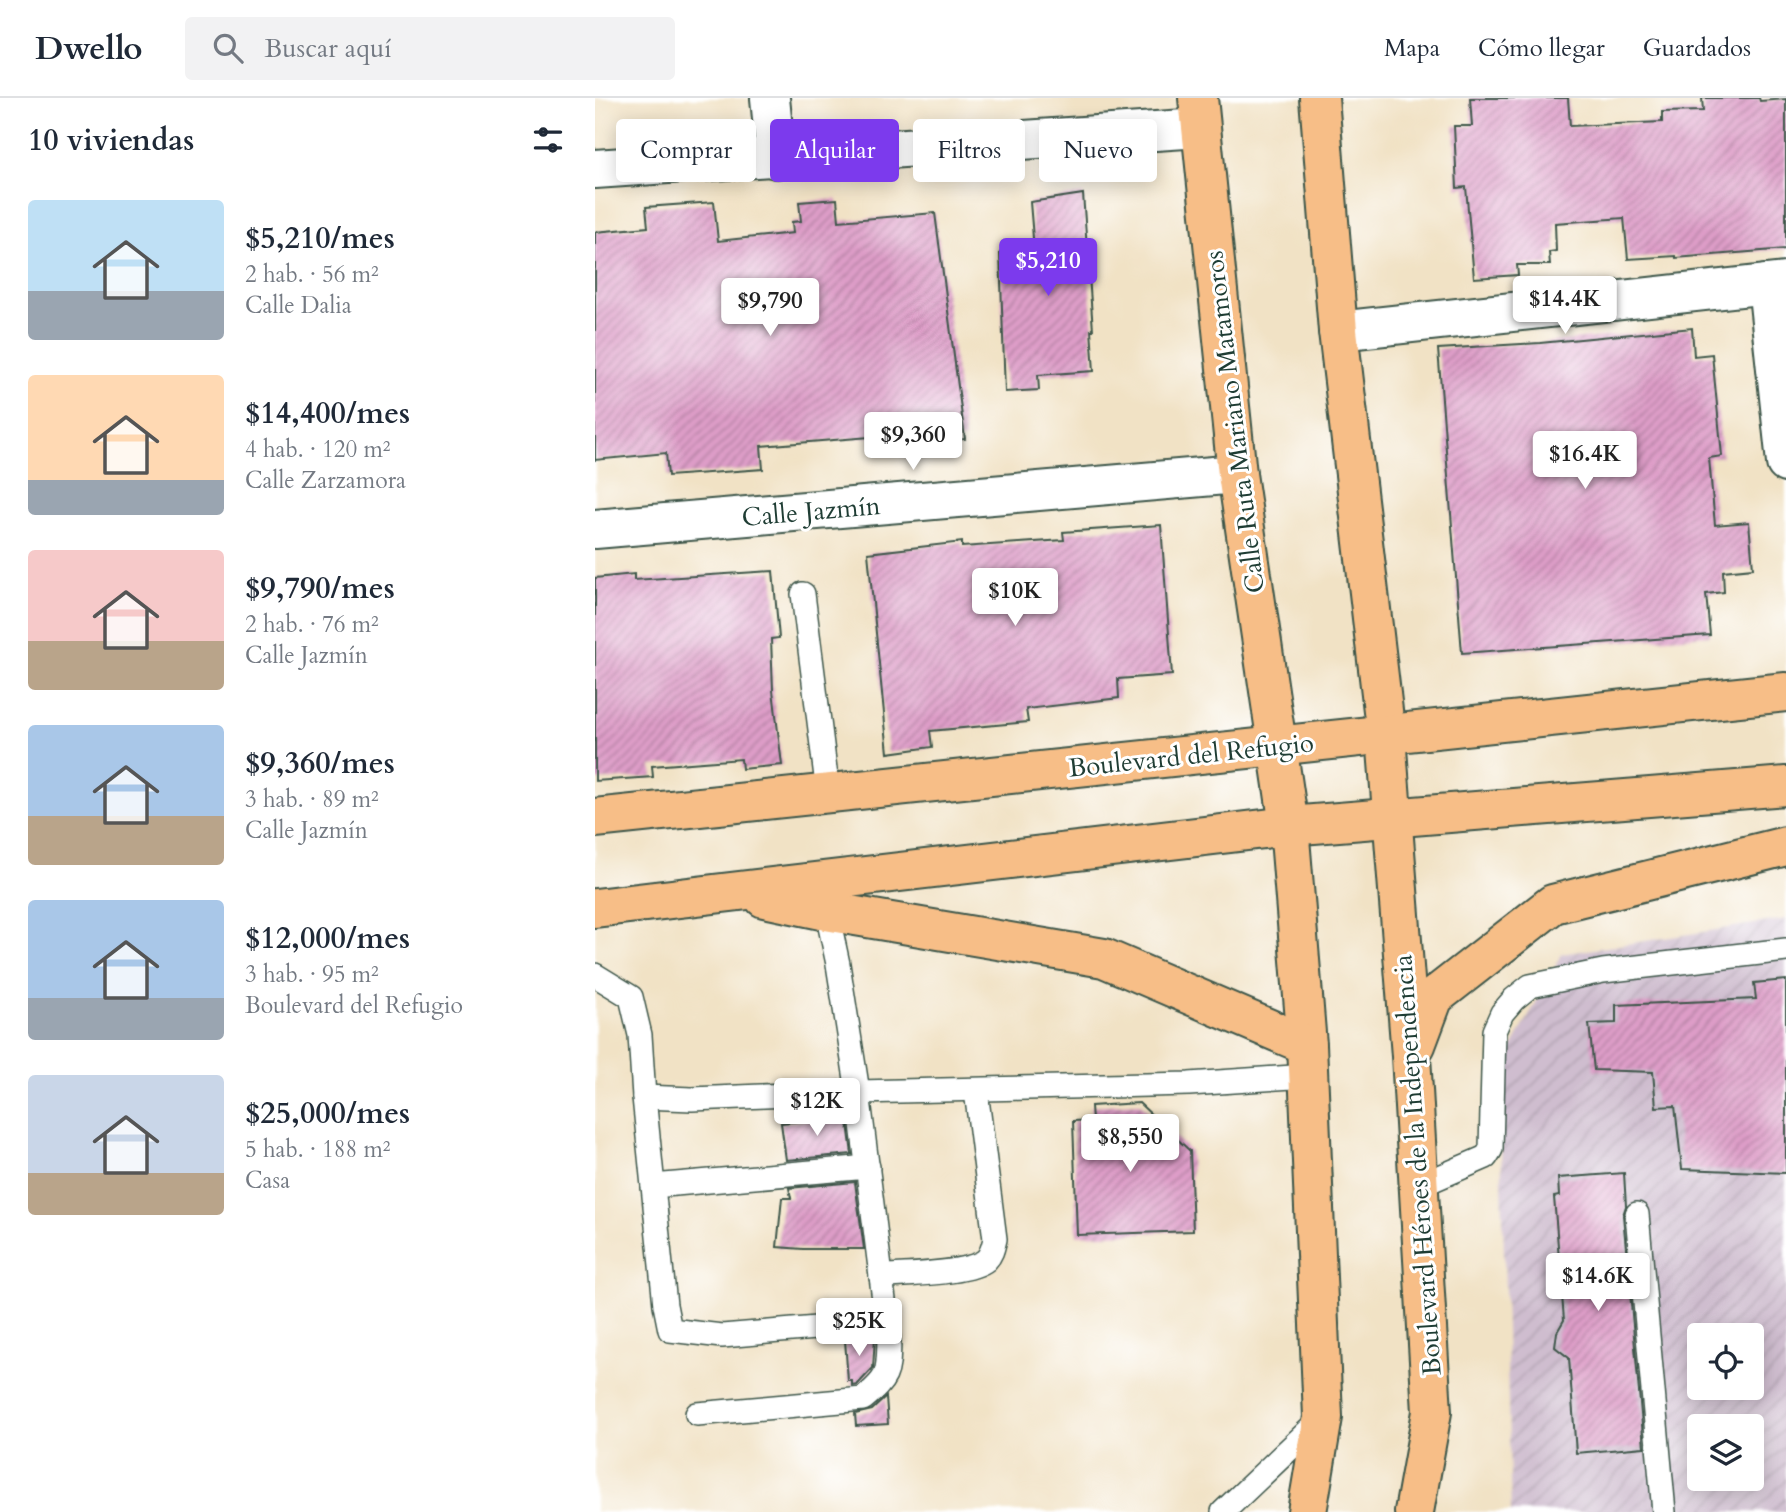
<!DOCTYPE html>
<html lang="es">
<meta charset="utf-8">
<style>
body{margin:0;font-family:Cardo,serif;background:#f2f2f3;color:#1f2937;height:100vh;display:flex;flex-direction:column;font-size:26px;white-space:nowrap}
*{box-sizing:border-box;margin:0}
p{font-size:23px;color:#747a83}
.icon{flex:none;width:38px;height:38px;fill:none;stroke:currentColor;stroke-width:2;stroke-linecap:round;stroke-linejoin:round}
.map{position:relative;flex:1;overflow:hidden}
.sheet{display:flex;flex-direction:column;background:#fff;width:595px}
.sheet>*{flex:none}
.top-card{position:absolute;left:21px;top:21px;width:665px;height:63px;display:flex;gap:14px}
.buttons{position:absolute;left:1092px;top:1225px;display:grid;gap:14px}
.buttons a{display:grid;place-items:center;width:77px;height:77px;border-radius:7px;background:#fff;box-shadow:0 4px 18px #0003;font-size:35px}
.price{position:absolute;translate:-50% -60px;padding:0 16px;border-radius:7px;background:#fff;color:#222;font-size:23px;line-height:46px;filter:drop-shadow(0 2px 4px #0008)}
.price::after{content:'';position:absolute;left:50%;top:42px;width:21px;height:16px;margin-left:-10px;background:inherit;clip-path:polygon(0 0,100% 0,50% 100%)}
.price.on{background:#7c3aed;color:#fff}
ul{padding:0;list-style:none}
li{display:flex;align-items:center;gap:21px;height:175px;padding:0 28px}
li span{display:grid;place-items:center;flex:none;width:196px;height:140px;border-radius:7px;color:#555}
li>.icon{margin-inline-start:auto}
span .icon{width:84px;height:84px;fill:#fffc;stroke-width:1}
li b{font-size:30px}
h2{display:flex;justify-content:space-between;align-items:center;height:84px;padding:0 28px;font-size:30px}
.chip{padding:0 24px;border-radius:7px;background:#fff;box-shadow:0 4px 18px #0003;font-size:24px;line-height:63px}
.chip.on{background:#7c3aed;color:#fff}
header{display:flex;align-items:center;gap:42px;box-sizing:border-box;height:98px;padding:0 35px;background:#fff;border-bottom:2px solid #e0e1e3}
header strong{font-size:33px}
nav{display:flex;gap:38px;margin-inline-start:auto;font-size:24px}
.search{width:490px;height:63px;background:#f2f2f3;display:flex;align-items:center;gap:18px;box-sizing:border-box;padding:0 24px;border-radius:7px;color:#747a83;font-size:26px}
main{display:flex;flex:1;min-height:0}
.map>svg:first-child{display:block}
.industrial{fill:url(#industrial-furrows);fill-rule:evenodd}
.building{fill:url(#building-hatch)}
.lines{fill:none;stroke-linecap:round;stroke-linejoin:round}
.lane-casing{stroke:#3e564a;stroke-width:26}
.street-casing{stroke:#3e564a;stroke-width:42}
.primary-casing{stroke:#3e564a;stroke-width:42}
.lane{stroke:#fff;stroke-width:23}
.street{stroke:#fff;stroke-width:38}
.primary{stroke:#f7be87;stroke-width:38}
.labels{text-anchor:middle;stroke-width:6;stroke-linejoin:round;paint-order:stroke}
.street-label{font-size:26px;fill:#1f3d34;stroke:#fff}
</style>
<header>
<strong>Dwello</strong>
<div class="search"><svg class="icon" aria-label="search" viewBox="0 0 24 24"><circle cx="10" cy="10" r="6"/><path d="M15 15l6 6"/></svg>Buscar aquí</div>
<nav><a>Mapa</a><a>Cómo llegar</a><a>Guardados</a></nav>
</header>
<main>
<section class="sheet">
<h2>10 viviendas<svg class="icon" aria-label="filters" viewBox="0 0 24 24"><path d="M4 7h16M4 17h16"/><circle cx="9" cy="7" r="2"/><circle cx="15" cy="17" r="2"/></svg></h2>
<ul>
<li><span style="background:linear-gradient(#bfe0f5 65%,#9aa5b1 0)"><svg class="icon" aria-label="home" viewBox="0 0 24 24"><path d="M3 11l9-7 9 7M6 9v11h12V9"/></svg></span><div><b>$5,210/mes</b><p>2 hab. · 56 m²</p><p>Calle Dalia</p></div></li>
<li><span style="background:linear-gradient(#ffd9b3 75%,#9aa5b1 0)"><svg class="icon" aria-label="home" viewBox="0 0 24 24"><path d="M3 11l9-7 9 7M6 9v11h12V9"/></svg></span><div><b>$14,400/mes</b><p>4 hab. · 120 m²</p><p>Calle Zarzamora</p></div></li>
<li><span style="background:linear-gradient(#f6c9c9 65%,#b9a48a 0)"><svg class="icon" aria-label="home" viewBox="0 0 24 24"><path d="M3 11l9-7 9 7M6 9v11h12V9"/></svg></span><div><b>$9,790/mes</b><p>2 hab. · 76 m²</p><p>Calle Jazmín</p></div></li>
<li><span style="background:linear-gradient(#a9c7e8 65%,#b9a48a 0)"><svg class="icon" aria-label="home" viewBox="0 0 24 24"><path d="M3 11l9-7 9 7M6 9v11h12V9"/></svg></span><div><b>$9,360/mes</b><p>3 hab. · 89 m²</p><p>Calle Jazmín</p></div></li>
<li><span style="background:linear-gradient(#a9c7e8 70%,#9aa5b1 0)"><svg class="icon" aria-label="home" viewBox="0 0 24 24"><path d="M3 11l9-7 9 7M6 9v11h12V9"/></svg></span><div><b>$12,000/mes</b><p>3 hab. · 95 m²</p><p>Boulevard del Refugio</p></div></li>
<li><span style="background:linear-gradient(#c9d6e8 70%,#b9a48a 0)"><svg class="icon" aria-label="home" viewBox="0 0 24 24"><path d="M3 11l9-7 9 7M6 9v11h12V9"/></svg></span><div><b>$25,000/mes</b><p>5 hab. · 188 m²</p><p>Casa</p></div></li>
</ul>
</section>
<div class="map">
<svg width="1191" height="1414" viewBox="0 0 1191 1414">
<defs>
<pattern id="industrial-furrows" width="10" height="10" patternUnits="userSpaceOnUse" patternTransform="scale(1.75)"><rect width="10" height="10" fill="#cfbdcf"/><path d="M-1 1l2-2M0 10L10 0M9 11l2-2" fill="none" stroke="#b1a3b2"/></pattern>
<pattern id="building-hatch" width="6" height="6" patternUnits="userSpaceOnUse" patternTransform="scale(1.75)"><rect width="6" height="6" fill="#de9dc8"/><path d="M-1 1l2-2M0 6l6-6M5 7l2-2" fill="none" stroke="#b381a3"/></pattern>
</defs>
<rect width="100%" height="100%" fill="#fff"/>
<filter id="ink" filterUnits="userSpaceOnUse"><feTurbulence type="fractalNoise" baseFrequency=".0143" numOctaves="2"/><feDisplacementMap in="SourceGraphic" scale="14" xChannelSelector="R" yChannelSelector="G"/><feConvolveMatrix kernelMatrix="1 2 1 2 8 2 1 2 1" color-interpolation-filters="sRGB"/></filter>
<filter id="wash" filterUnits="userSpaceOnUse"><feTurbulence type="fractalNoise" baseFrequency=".00686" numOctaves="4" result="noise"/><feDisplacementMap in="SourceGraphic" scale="28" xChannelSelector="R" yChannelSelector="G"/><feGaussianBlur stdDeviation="1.57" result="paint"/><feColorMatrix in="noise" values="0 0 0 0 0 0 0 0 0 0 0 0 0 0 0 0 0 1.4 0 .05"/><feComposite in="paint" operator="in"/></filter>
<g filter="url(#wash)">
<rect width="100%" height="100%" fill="#f1e2c5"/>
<path class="industrial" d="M 1191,821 L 1191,1414 L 916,1414 L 904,974 L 967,856 ZM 1104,1237 L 1157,1237 L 1157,1290 L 1104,1290 ZM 1104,1328 L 1157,1328 L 1157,1381 L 1104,1381 Z"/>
<g id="blocks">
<g class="building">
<path d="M 875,0 L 973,0 L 975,28 L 1067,24 L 1067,14 L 1108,13 L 1107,0 L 1164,0 L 1165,3 L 1191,1 L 1191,151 L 1081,160 L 1081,158 L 1033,161 L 1029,120 L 960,125 L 961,153 L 954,154 L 955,167 L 922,167 L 923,177 L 879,180 L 871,89 L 862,90 L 859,28 L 877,28 Z"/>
<path d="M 488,96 L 498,232 L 496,232 L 499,273 L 443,277 L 444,292 L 410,294 L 405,155 L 439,152 L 435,104 Z"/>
<path d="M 242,101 L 244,123 L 340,115 L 370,341 L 288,351 L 287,338 L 166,348 L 168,371 L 73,378 L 71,355 L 0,362 L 0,134 L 53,129 L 51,109 L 119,104 L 123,143 L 198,135 L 197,124 L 206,123 L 204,104 Z"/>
<path d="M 1097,230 L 1099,258 L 1117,256 L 1127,358 L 1114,360 L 1120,427 L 1154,424 L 1158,470 L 1128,473 L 1129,494 L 1111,496 L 1115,537 L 867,555 L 843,251 L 945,245 Z"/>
<path d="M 566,427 L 577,577 L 523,581 L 524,600 L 431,611 L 433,624 L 335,633 L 337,649 L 293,655 L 273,455 L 367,444 L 367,449 L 469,442 L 468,434 Z"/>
<path d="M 178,473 L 184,540 L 176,541 L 178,592 L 187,667 L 147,671 L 146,661 L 57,668 L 58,679 L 0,683 L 0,480 L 39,476 L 39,482 Z"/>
<path d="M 1191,882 L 1191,1075 L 1087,1071 L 1080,1008 L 1061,1009 L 1058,974 L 999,972 L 994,926 L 1021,925 L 1021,907 L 1161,901 L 1159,885 Z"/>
<path d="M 544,1005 L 595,1053 L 598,1133 L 482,1137 L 478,1023 L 497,1022 L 496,1008 Z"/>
<path d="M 252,1018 L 257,1056 L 191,1062 L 186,1025 Z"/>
<path d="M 1029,1075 L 1031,1108 L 1028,1117 L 1049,1349 L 981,1355 L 974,1260 L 960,1249 L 962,1234 L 969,1222 L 959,1099 L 964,1098 L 963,1080 Z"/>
<path d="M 260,1084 L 269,1151 L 208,1151 L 182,1149 L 187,1100 L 196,1100 L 194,1090 Z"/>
<path d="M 280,1239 L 278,1270 L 262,1287 L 257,1288 L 257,1283 L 253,1283 L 250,1242 Z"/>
<path d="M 291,1299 L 293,1326 L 261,1328 L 260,1316 L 277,1312 Z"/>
</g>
</g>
</g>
<g filter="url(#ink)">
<use href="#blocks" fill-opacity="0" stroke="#3e564a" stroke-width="2"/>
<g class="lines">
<g class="lane-casing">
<g id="lane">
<path d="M 208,496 L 233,695"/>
<path d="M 0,877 L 36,899 L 45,937 L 49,999 L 97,1001 L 263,994 L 243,866 L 230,805"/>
<path d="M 49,999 L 70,1207 L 75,1232 L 127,1238 L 292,1224"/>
<path d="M 58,1088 L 273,1069"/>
<path d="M 824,1088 L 891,1059 L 896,1051 L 899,933 L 907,915 L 919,901 L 935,888 L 1008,873 L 1191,852"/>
<path d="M 1042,1116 L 1069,1414"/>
<path d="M 286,1179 C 310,1176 374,1176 391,1162 C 397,1156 398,1149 400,1141 L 381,993"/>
<path d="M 102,1316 L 268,1301 C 295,1278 293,1276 294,1242 L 263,994 L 594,986 L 713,978"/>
<path d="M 628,1414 L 727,1320"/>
</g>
</g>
<g class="street-casing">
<g id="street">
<path d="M 175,0 L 181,61"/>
<path d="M 0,71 L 605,30"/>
<path d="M 1172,186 L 1191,365"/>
<path d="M 743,233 L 1191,184"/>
<path d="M 0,431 L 642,376"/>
</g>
</g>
<g class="primary-casing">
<g id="primary">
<path d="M 603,0 L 642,376 L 694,728 L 712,947 L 728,1319 L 712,1414"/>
<path d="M 724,0 L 743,233 L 791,638 L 816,958 L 837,1314 L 819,1414"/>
<path d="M 0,720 L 1191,594"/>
<path d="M 169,800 L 231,813 L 509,860 L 712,947"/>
<path d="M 0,810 L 694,728 L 1191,688"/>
<path d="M 821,947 L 839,899 L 958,806 L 1191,748"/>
</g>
</g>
<use href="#lane" class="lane"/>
<use href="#street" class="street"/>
<use href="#primary" class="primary"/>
</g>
</g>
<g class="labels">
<g class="street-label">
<text transform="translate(639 324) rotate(-97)" y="9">Calle Ruta Mariano Matamoros</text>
<text transform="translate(216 413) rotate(-5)" y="9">Calle Jazmín</text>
<text transform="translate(596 657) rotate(-6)" y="9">Boulevard del Refugio</text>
<text transform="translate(822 1067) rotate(-94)" y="9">Boulevard Héroes de la Independencia</text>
</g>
</g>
</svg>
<div class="buttons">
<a><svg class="icon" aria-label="locate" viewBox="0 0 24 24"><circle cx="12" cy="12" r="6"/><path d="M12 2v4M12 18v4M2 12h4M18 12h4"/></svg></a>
<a><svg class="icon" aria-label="layers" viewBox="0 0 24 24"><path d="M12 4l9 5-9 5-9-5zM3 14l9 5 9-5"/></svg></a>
</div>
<b class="price on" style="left:453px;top:200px">$5,210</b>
<b class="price" style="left:970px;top:238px">$14.4K</b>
<b class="price" style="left:175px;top:240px">$9,790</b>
<b class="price" style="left:318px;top:374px">$9,360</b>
<b class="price" style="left:990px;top:393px">$16.4K</b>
<b class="price" style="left:420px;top:530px">$10K</b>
<b class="price" style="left:222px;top:1040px">$12K</b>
<b class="price" style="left:535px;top:1076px">$8,550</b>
<b class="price" style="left:1003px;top:1215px">$14.6K</b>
<b class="price" style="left:264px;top:1260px">$25K</b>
<div class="top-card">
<a class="chip">Comprar</a>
<a class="chip on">Alquilar</a>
<a class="chip">Filtros</a>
<a class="chip">Nuevo</a>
</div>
</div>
</main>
